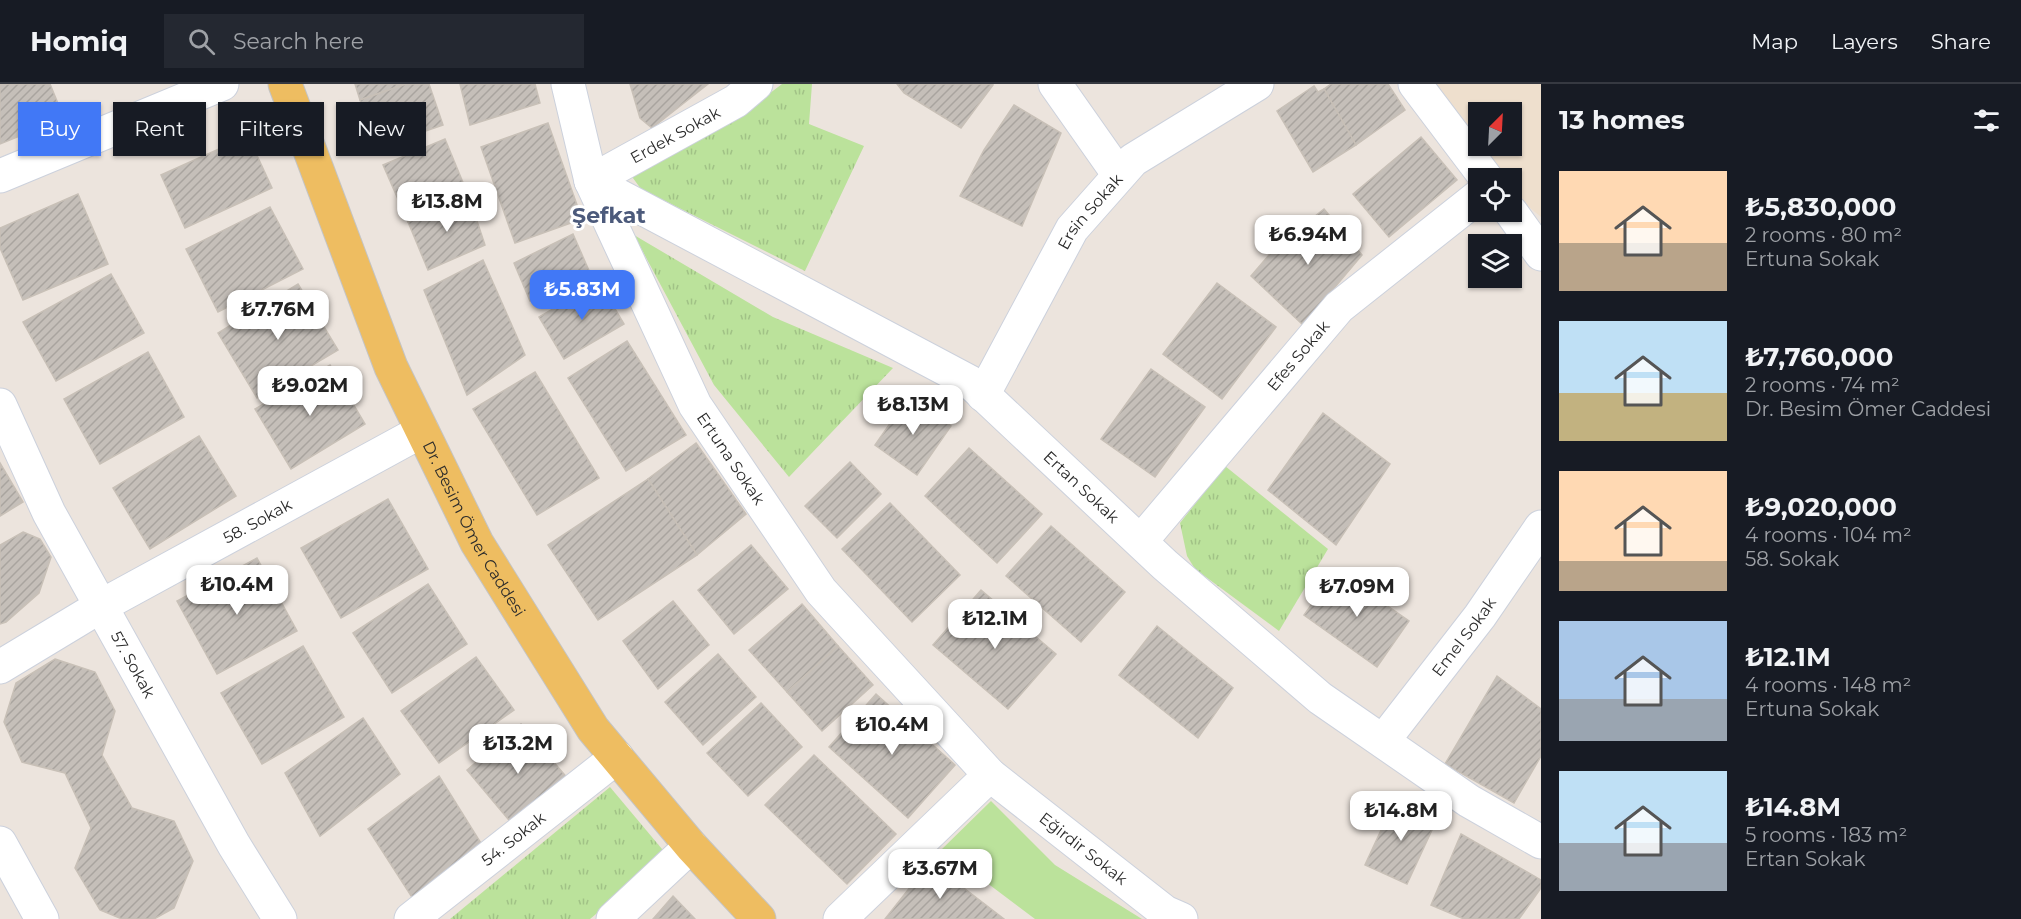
<!DOCTYPE html>
<meta charset="utf-8">
<style>
body{margin:0;font-family:Montserrat,sans-serif;background:#242831;color:#f1f3f6;height:100vh;display:flex;flex-direction:column;font-size:22px;white-space:nowrap}
*{box-sizing:border-box;margin:0}
p{font-size:20px;color:#9ea1a6}
.icon{flex:none;width:33px;height:33px;fill:none;stroke:currentColor;stroke-width:2;stroke-linecap:round;stroke-linejoin:round}
.map{position:relative;flex:1;overflow:hidden}
.details{display:flex;flex-direction:column;background:#171b24;width:480px}
.details>*{flex:none}
.hud{position:absolute;left:18px;top:18px;width:570px;height:54px;display:flex;gap:12px}
.needle{width:39px;rotate:24deg}
.buttons{position:absolute;left:1468px;top:18px;display:grid;gap:12px}
.buttons a{display:grid;place-items:center;width:54px;height:54px;border-radius:0px;background:#171b24;box-shadow:0 2px 4px #0004;font-size:30px}
.price{position:absolute;translate:-50% -51px;padding:0 14px;border-radius:12px;background:#fff;color:#222;font-size:20px;line-height:39px;filter:drop-shadow(0 2px 3px #0008)}
.price::after{content:'';position:absolute;left:50%;top:36px;width:18px;height:14px;margin-left:-9px;background:inherit;clip-path:polygon(0 0,100% 0,50% 100%)}
.price.on{background:#4178f6;color:#fff}
ul{padding:0;list-style:none}
li{display:flex;align-items:center;gap:18px;height:150px;padding:0 18px}
li span{display:grid;place-items:center;flex:none;width:168px;height:120px;border-radius:0px;color:#555}
li>.icon{margin-inline-start:auto}
span .icon{width:72px;height:72px;fill:#fffc;stroke-width:1}
li b{font-size:26px}
h2{display:flex;justify-content:space-between;align-items:center;height:72px;padding:0 18px;font-size:26px}
.pill{padding:0 21px;border-radius:0px;background:#171b24;box-shadow:0 2px 4px #0004;font-size:21px;line-height:54px}
.pill.on{background:#4178f6;color:#fff}
header{display:flex;align-items:center;gap:36px;box-sizing:border-box;height:84px;padding:0 30px;background:#171b24;border-bottom:2px solid #363941}
header strong{font-size:28px}
nav{display:flex;gap:33px;margin-inline-start:auto;font-size:21px}
.search{width:420px;height:54px;background:#242831;display:flex;align-items:center;gap:15px;box-sizing:border-box;padding:0 21px;border-radius:0px;color:#9ea1a6;font-size:22px}
main{display:flex;flex:1;min-height:0}
.map>svg:first-child{display:block}
.education{fill:#eedfcd;fill-rule:evenodd}
.grass{fill:#bbe29b}
.park{fill:url(#park-tufts)}
.building{fill:url(#building-hatch);stroke:#c8c0b7;stroke-width:1.5}
.lines{fill:none;stroke-linecap:round;stroke-linejoin:round}
.minor-casing{stroke:#ccd1dc;stroke-width:35}
.major-casing{stroke:#c4c4c4;stroke-width:35}
.minor{stroke:#fff;stroke-width:33}
.major{stroke:#eebd61;stroke-width:33}
.labels{text-anchor:middle;stroke-width:6;stroke-linejoin:round;paint-order:stroke}
.street-label{font-size:16px;fill:#2b2b2b;stroke:#fff}
.district-label{font-size:22px;font-weight:bold;fill:#4c5a7b;stroke:#fff}
</style>
<header>
<strong>Homiq</strong>
<div class="search"><svg class="icon" aria-label="search" viewBox="0 0 24 24"><circle cx="10" cy="10" r="6"/><path d="M15 15l6 6"/></svg>Search here</div>
<nav><a>Map</a><a>Layers</a><a>Share</a></nav>
</header>
<main>
<div class="map">
<svg width="1541" height="835" viewBox="0 0 1541 835">
<defs>
<pattern id="park-tufts" width="24" height="20" patternUnits="userSpaceOnUse" patternTransform="scale(1.5)"><rect width="24" height="20" fill="#bbe29b"/><path d="M3 7l-1-3M5 7V3M7 7l1-3M15 17l-1-3M17 17v-4M19 17l1-3" fill="none" stroke="#a1c286"/></pattern>
<pattern id="building-hatch" width="6" height="6" patternUnits="userSpaceOnUse" patternTransform="scale(1.5)"><rect width="6" height="6" fill="#c5bfb9"/><path d="M-1 1l2-2M0 6l6-6M5 7l2-2" fill="none" stroke="#a9a49f"/></pattern>
</defs>
<rect width="100%" height="100%" fill="#ece4dd"/>
<path class="education" d="M 1432,0 L 1541,0 L 1541,133 L 1512,109 L 1512,94 L 1499,94 ZM 1479,28 L 1512,28 L 1512,62 L 1479,62 Z"/>
<path class="grass" d="M 991,717 L 1055,781 L 1142,835 L 1035,835 L 942,765 Z"/>
<g class="park">
<path d="M 782,0 L 812,0 L 809,40 L 864,62 L 805,187 L 641,105 L 630,90 L 745,28 Z"/>
<path d="M 634,151 L 773,233 L 893,284 L 789,393 L 714,301 Z"/>
<path d="M 1225,382 L 1328,465 L 1279,547 L 1195,485 L 1187,472 L 1180,439 Z"/>
<path d="M 610,703 L 667,771 L 590,835 L 450,835 Z"/>
</g>
<g class="building">
<path d="M 0,0 L 50,0 L 64,34 L 0,60 Z"/>
<path d="M 355,0 L 406,0 L 360,16 Z"/>
<path d="M 406,0 L 429,0 L 443,41 L 376,64 L 360,16 Z"/>
<path d="M 460,0 L 535,0 L 540,19 L 470,41 Z"/>
<path d="M 630,0 L 708,0 L 652,44 L 640,34 Z"/>
<path d="M 897,0 L 993,0 L 993,1 L 961,44 L 904,9 Z"/>
<path d="M 1331,0 L 1388,0 L 1405,26 L 1356,61 L 1324,5 Z"/>
<path d="M 1314,2 L 1318,8 L 1324,5 L 1356,61 L 1313,88 L 1277,27 Z"/>
<path d="M 1014,21 L 1061,49 L 1022,142 L 960,112 L 984,66 Z"/>
<path d="M 548,39 L 582,135 L 515,159 L 481,63 Z"/>
<path d="M 248,52 L 272,104 L 185,144 L 161,91 Z"/>
<path d="M 1421,53 L 1457,96 L 1389,153 L 1353,110 Z"/>
<path d="M 445,55 L 469,113 L 408,138 L 383,81 Z"/>
<path d="M 78,110 L 108,180 L 23,216 L 0,164 L 0,144 Z"/>
<path d="M 469,113 L 485,161 L 428,186 L 408,138 Z"/>
<path d="M 270,123 L 303,185 L 218,228 L 186,165 Z"/>
<path d="M 1324,125 L 1362,171 L 1303,241 L 1251,192 L 1275,164 Z"/>
<path d="M 573,150 L 590,189 L 548,214 L 530,217 L 514,179 Z"/>
<path d="M 483,176 L 525,271 L 467,311 L 424,206 Z"/>
<path d="M 111,190 L 144,249 L 56,297 L 23,238 Z"/>
<path d="M 599,198 L 624,240 L 564,275 L 539,233 Z"/>
<path d="M 1217,199 L 1276,243 L 1222,315 L 1163,270 Z"/>
<path d="M 298,200 L 338,266 L 257,314 L 218,249 Z"/>
<path d="M 627,257 L 686,351 L 626,387 L 568,294 Z"/>
<path d="M 148,268 L 184,333 L 100,380 L 64,315 Z"/>
<path d="M 330,281 L 365,340 L 291,385 L 255,325 Z"/>
<path d="M 1151,285 L 1205,323 L 1155,393 L 1101,355 Z"/>
<path d="M 535,288 L 599,394 L 537,431 L 473,325 Z"/>
<path d="M 909,312 L 951,342 L 917,391 L 875,361 Z"/>
<path d="M 1323,329 L 1390,380 L 1336,461 L 1268,406 Z"/>
<path d="M 199,352 L 236,412 L 150,465 L 113,404 Z"/>
<path d="M 696,359 L 746,430 L 697,471 L 648,395 Z"/>
<path d="M 969,364 L 1042,430 L 997,479 L 925,412 Z"/>
<path d="M 850,378 L 881,410 L 837,454 L 805,422 Z"/>
<path d="M 0,379 L 23,418 L 0,432 Z"/>
<path d="M 648,395 L 697,471 L 598,536 L 548,461 Z"/>
<path d="M 388,415 L 428,485 L 341,534 L 301,464 Z"/>
<path d="M 890,419 L 960,491 L 912,538 L 842,465 Z"/>
<path d="M 1051,442 L 1125,508 L 1081,558 L 1006,492 Z"/>
<path d="M 23,448 L 40,455 L 51,473 L 39,509 L 6,538 L 0,540 L 0,461 Z"/>
<path d="M 751,461 L 788,505 L 734,550 L 698,506 Z"/>
<path d="M 257,474 L 297,547 L 217,590 L 177,517 Z"/>
<path d="M 1336,486 L 1409,537 L 1377,583 L 1304,531 Z"/>
<path d="M 428,500 L 467,560 L 392,609 L 353,549 Z"/>
<path d="M 981,506 L 1056,570 L 1008,625 L 933,561 Z"/>
<path d="M 673,517 L 709,561 L 658,605 L 623,557 Z"/>
<path d="M 802,520 L 838,562 L 787,608 L 749,566 Z"/>
<path d="M 1157,542 L 1233,604 L 1198,654 L 1119,591 Z"/>
<path d="M 303,562 L 344,633 L 262,680 L 221,609 Z"/>
<path d="M 838,562 L 873,601 L 822,647 L 787,608 Z"/>
<path d="M 718,570 L 756,613 L 703,661 L 665,618 Z"/>
<path d="M 476,573 L 514,626 L 439,679 L 401,627 Z"/>
<path d="M 55,575 L 95,588 L 115,627 L 102,671 L 132,724 L 174,737 L 193,777 L 174,824 L 154,835 L 122,835 L 100,826 L 75,784 L 91,744 L 65,689 L 22,678 L 4,638 L 16,599 Z"/>
<path d="M 1497,592 L 1541,625 L 1541,672 L 1514,719 L 1445,680 Z"/>
<path d="M 876,610 L 955,681 L 908,734 L 829,663 Z"/>
<path d="M 761,619 L 802,663 L 748,712 L 707,669 Z"/>
<path d="M 363,634 L 400,690 L 320,752 L 285,689 Z"/>
<path d="M 521,640 L 569,696 L 514,742 L 467,686 Z"/>
<path d="M 814,671 L 896,750 L 847,800 L 765,721 Z"/>
<path d="M 439,692 L 484,764 L 415,818 L 368,745 Z"/>
<path d="M 1395,716 L 1437,735 L 1407,800 L 1365,781 Z"/>
<path d="M 1461,750 L 1541,796 L 1541,804 L 1519,835 L 1464,835 L 1431,821 Z"/>
<path d="M 930,778 L 1004,835 L 885,835 Z"/>
<path d="M 673,812 L 695,835 L 653,835 Z"/>
</g>
<g class="lines">
<g class="minor-casing">
<g id="minor">
<path id="s1" d="M 568,0 L 591,97 L 695,321 L 821,507 L 990,691 L 1165,828 L 1181,835"/>
<path d="M 1055,0 L 1119,91"/>
<path d="M 1415,0 L 1486,94"/>
<path d="M 0,92 L 222,0"/>
<path id="s2" d="M 591,97 L 970,298 L 1165,481 L 1320,614 L 1469,717 L 1541,758"/>
<path id="s3" d="M 591,97 L 736,17 L 756,0"/>
<path d="M 1511,128 L 1541,170"/>
<path id="s4" d="M 983,311 L 1072,145 L 1133,76 L 1257,0"/>
<path id="s5" d="M 0,321 L 49,429 L 234,761 L 280,835"/>
<path id="s6" d="M 1141,457 L 1339,223 L 1479,112"/>
<path id="s7" d="M 0,583 L 101,522 L 422,347"/>
<path id="s8" d="M 1383,657 L 1480,532 L 1541,443"/>
<path d="M 0,759 L 42,835"/>
<path id="s9" d="M 411,835 L 617,673"/>
<path d="M 613,835 L 691,762"/>
<path d="M 840,835 L 990,691"/>
</g>
</g>
<g class="major-casing">
<g id="major">
<path id="s10" d="M 285,0 L 391,283 L 477,459 L 593,645 L 691,762 L 759,835"/>
</g>
</g>
<use href="#minor" class="minor"/>
<use href="#major" class="major"/>
</g>
<g class="labels">
<g class="street-label">
<text dy="6" stroke="none"><textPath href="#s3" startOffset="96">Erdek Sokak</textPath></text>
<text dy="6" stroke="none"><textPath href="#s4" startOffset="213">Ersin Sokak</textPath></text>
<text dy="6" stroke="none"><textPath href="#s6" startOffset="243">Efes Sokak</textPath></text>
<text dy="6" stroke="none"><textPath href="#s1" startOffset="411">Ertuna Sokak</textPath></text>
<text dy="6" stroke="none"><textPath href="#s2" startOffset="582">Ertan Sokak</textPath></text>
<text dy="6" stroke="none"><textPath href="#s7" startOffset="296">58. Sokak</textPath></text>
<text dy="6" stroke="none"><textPath href="#s10" startOffset="484">Dr. Besim Ömer Caddesi</textPath></text>
<text dy="6" stroke="none"><textPath href="#s8" startOffset="132">Emel Sokak</textPath></text>
<text dy="6" stroke="none"><textPath href="#s5" startOffset="292">57. Sokak</textPath></text>
<text dy="6" stroke="none"><textPath href="#s9" startOffset="130">54. Sokak</textPath></text>
<text dy="6" stroke="none"><textPath href="#s1" startOffset="940">Eğirdir Sokak</textPath></text>
</g>
<g class="district-label">
<text x="609" y="139">Şefkat</text>
</g>
</g>
</svg>
<div class="buttons">
<a><svg class="needle" viewBox="-14 -14 28 28"><path d="M0-13l5 13h-10z" fill="#e53935"/><path d="M0 13l5-13h-10z" fill="#9ea1a6"/></svg></a>
<a><svg class="icon" aria-label="locate" viewBox="0 0 24 24"><circle cx="12" cy="12" r="6"/><path d="M12 2v4M12 18v4M2 12h4M18 12h4"/></svg></a>
<a><svg class="icon" aria-label="layers" viewBox="0 0 24 24"><path d="M12 4l9 5-9 5-9-5zM3 14l9 5 9-5"/></svg></a>
</div>
<b class="price" style="left:447px;top:149px">₺13.8M</b>
<b class="price" style="left:1308px;top:182px">₺6.94M</b>
<b class="price on" style="left:582px;top:237px">₺5.83M</b>
<b class="price" style="left:278px;top:257px">₺7.76M</b>
<b class="price" style="left:310px;top:333px">₺9.02M</b>
<b class="price" style="left:913px;top:352px">₺8.13M</b>
<b class="price" style="left:237px;top:532px">₺10.4M</b>
<b class="price" style="left:1357px;top:534px">₺7.09M</b>
<b class="price" style="left:995px;top:566px">₺12.1M</b>
<b class="price" style="left:892px;top:672px">₺10.4M</b>
<b class="price" style="left:518px;top:691px">₺13.2M</b>
<b class="price" style="left:1401px;top:758px">₺14.8M</b>
<b class="price" style="left:940px;top:816px">₺3.67M</b>
<div class="hud">
<a class="pill on">Buy</a>
<a class="pill">Rent</a>
<a class="pill">Filters</a>
<a class="pill">New</a>
</div>
</div>
<section class="details">
<h2>13 homes<svg class="icon" aria-label="filters" viewBox="0 0 24 24"><path d="M4 7h16M4 17h16"/><circle cx="9" cy="7" r="2"/><circle cx="15" cy="17" r="2"/></svg></h2>
<ul>
<li><span style="background:linear-gradient(#ffd9b3 60%,#b9a48a 0)"><svg class="icon" aria-label="home" viewBox="0 0 24 24"><path d="M3 11l9-7 9 7M6 9v11h12V9"/></svg></span><div><b>₺5,830,000</b><p>2 rooms · 80 m²</p><p>Ertuna Sokak</p></div></li>
<li><span style="background:linear-gradient(#bfe0f5 60%,#c2b280 0)"><svg class="icon" aria-label="home" viewBox="0 0 24 24"><path d="M3 11l9-7 9 7M6 9v11h12V9"/></svg></span><div><b>₺7,760,000</b><p>2 rooms · 74 m²</p><p>Dr. Besim Ömer Caddesi</p></div></li>
<li><span style="background:linear-gradient(#ffd9b3 75%,#b9a48a 0)"><svg class="icon" aria-label="home" viewBox="0 0 24 24"><path d="M3 11l9-7 9 7M6 9v11h12V9"/></svg></span><div><b>₺9,020,000</b><p>4 rooms · 104 m²</p><p>58. Sokak</p></div></li>
<li><span style="background:linear-gradient(#a9c7e8 65%,#9aa5b1 0)"><svg class="icon" aria-label="home" viewBox="0 0 24 24"><path d="M3 11l9-7 9 7M6 9v11h12V9"/></svg></span><div><b>₺12.1M</b><p>4 rooms · 148 m²</p><p>Ertuna Sokak</p></div></li>
<li><span style="background:linear-gradient(#bfe0f5 60%,#9aa5b1 0)"><svg class="icon" aria-label="home" viewBox="0 0 24 24"><path d="M3 11l9-7 9 7M6 9v11h12V9"/></svg></span><div><b>₺14.8M</b><p>5 rooms · 183 m²</p><p>Ertan Sokak</p></div></li>
</ul>
</section>
</main>
